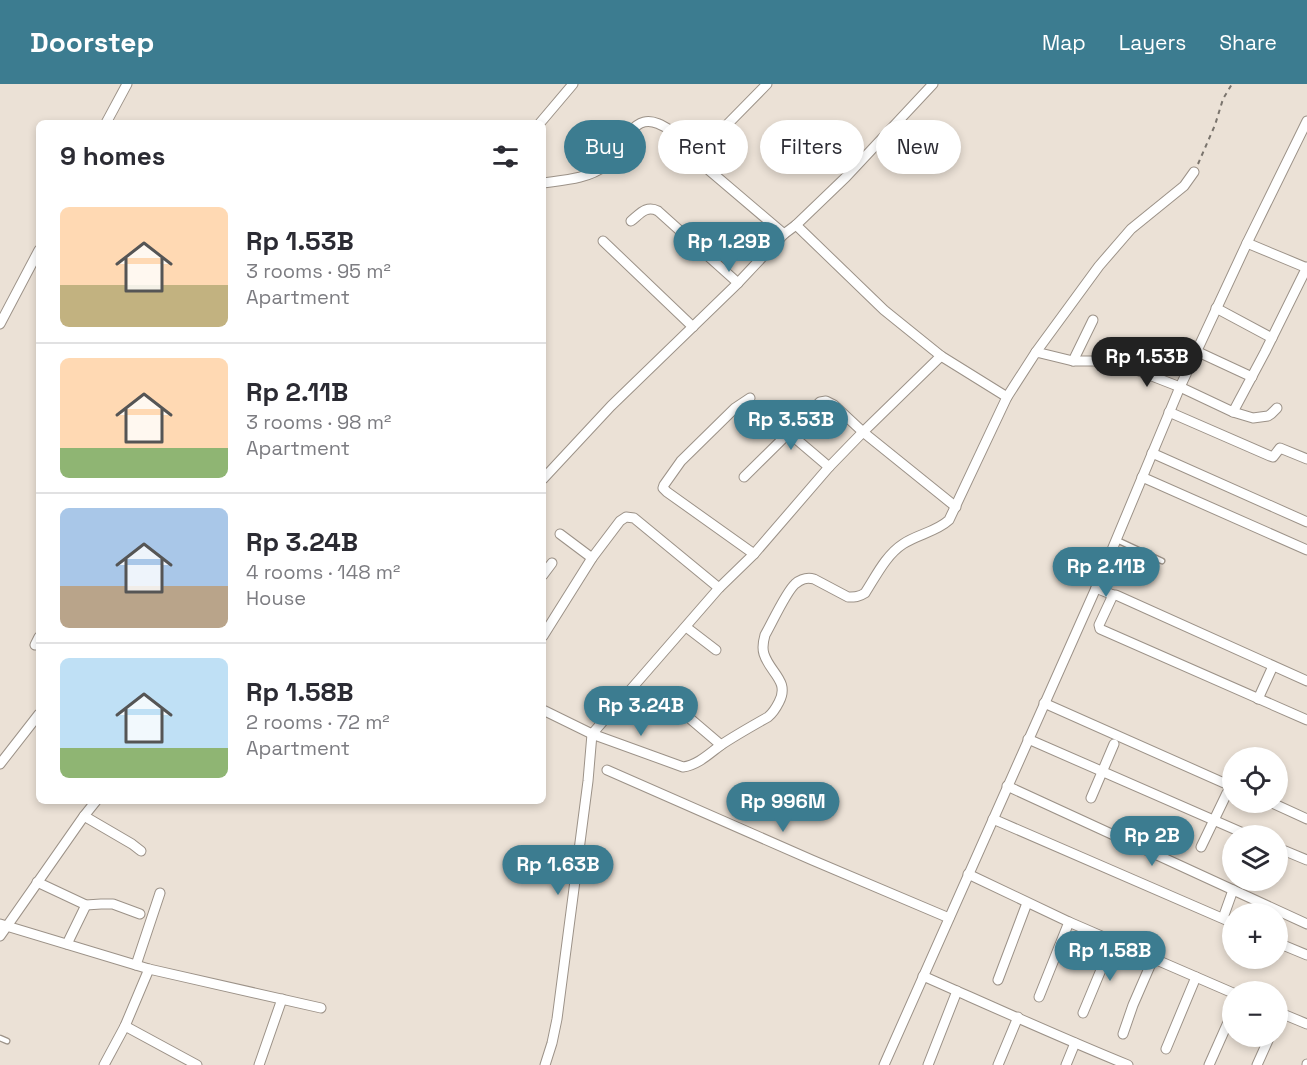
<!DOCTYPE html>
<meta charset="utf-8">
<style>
body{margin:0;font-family:"Space Grotesk",sans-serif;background:#f2f2f3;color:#2b2b33;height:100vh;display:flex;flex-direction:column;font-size:22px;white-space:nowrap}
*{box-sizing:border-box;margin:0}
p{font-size:20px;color:#7c7c81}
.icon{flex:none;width:33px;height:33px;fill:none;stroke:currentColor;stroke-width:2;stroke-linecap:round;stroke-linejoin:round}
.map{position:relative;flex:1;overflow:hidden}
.sheet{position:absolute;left:36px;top:36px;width:510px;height:684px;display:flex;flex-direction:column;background:#fff;border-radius:9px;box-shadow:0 3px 9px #0003}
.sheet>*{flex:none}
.guide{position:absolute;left:564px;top:36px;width:570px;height:54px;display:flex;gap:12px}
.tools{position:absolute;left:1222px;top:663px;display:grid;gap:12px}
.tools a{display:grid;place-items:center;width:66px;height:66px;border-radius:50%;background:#fff;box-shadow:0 3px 9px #0003;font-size:30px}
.price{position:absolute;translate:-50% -51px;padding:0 14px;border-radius:21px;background:#3c7c90;color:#fff;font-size:20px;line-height:39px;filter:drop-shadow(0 2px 3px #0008)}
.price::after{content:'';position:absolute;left:50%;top:36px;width:18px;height:14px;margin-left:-9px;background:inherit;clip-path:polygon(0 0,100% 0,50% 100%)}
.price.current{background:#222;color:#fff}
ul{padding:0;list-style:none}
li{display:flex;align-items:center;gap:18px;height:150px;padding:0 24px}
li+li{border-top:2px solid #e1e1e2}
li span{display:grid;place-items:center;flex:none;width:168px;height:120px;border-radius:9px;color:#555}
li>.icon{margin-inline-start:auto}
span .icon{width:72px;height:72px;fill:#fffc;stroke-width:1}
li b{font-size:26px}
h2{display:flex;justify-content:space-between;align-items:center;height:72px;padding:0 24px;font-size:26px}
.chip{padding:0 21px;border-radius:27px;background:#fff;box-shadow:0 3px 9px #0003;font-size:21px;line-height:54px}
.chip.current{background:#3c7c90;color:#fff}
header{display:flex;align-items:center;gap:36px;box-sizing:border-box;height:84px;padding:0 30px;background:#3c7c90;color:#fff}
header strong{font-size:28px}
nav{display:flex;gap:33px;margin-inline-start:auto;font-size:21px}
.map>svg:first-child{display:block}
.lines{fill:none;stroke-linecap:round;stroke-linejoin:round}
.service-casing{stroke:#9c9288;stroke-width:7}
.minor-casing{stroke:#9c9288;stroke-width:11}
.path{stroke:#7a746d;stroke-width:2;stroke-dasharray:4.5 4.5;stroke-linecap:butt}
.service{stroke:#fff;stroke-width:4.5}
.minor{stroke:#fff;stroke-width:9}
</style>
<header>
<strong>Doorstep</strong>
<nav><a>Map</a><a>Layers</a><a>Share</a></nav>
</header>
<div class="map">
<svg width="1307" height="981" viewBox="0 0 1307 981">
<rect width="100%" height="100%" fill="#ebe1d6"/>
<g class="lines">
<g class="service-casing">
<g id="service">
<path d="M 1117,456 L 1162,477"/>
<path d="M 0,954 L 7,957"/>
</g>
</g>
<g class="minor-casing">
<g id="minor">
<path d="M 106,39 L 127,0"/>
<path d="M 540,39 L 573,0"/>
<path d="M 703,81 L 784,150"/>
<path d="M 543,99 C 564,96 587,95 605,82 C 619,71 626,43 644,38 C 663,33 683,63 708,60 L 767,0"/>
<path d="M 631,137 C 640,130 646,121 658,127 L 738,199"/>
<path d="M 796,141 L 884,226 L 941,272 L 1007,313"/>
<path d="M 603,157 L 693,243"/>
<path d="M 1247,159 L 1307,184"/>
<path d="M 1216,224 L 1272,254"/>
<path d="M 0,240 L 39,166"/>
<path d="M 1196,267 L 1252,293"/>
<path d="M 1036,268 L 1099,182 L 1131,145 L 1184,102 L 1194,88"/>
<path d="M 1073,277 L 1093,236"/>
<path d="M 750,314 L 735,324 L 681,377 L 664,401 L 663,404 L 667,408 L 754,470"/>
<path d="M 1169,328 L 1270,372 L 1273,373 L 1280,364 L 1307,375"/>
<path d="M 1233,328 L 1265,268 L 1307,183"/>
<path d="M 789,349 L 829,383"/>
<path d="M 1152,369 L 1307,438"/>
<path d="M 744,393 L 820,318 L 826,317 L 834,321 L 863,348 L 956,423"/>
<path d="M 1142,393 L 1307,466"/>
<path d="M 543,395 L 611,322 L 738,199 L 784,150 L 796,141 L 846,93 L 933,0"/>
<path d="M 560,450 L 592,474"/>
<path d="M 543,491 L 552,479"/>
<path d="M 1096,504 L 1113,511 L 1116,511 L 1307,597"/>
<path d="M 1113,511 L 1099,541 L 1100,545 L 1307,636"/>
<path d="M 686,543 L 716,566"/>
<path d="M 543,552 L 592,474 L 620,437 L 626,433 L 634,434 L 719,504"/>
<path d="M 35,561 L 39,553"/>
<path d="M 1258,615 L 1273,582"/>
<path d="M 1044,619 L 1233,703"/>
<path d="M 543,626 L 592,650 L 683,683 C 698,681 710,669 721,661 C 736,651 752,642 768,633 C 773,629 776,624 779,618 C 790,597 770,589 764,570 C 762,564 763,558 765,551 C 772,539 786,508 795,500 C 801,495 806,493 814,495 L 848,513 C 855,513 859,513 865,509 C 876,492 886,471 903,460 C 918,450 936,448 949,436 L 1007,313 L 1036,268 L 1073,277 L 1100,277 L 1121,280 L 1180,303 L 1233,328 L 1253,334 L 1268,332 L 1271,330 L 1277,324"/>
<path d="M 687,632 L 721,661"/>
<path d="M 1028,655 L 1250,752"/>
<path d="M 0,680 L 39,630"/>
<path d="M 607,686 L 812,776 L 949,834"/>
<path d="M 1007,702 L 1307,840"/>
<path d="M 1091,714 L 1114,660"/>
<path d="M 1270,718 L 1307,735"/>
<path d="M 84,732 L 132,760 L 141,767"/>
<path d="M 993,735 L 1233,839"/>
<path d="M 1201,763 L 1227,709"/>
<path d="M 1278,764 L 1307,776"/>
<path d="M 968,790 L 1069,838 L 1233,909"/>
<path d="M 37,798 L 86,821 L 101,820 L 113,820 L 140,830"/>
<path d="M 1223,834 L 1233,806"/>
<path d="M 0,840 L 149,885 L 321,924"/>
<path d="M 0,852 L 84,732 L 96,717"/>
<path d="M 1278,859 L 1307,871"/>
<path d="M 67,860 L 86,821"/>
<path d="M 136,881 L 160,809"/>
<path d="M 923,892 C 991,922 1059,953 1128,981"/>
<path d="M 998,896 L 1027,819"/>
<path d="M 1039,913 L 1069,838"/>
<path d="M 1278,928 L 1307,940"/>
<path d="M 1083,929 L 1113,857"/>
<path d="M 125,942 L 197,981"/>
<path d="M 1123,950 L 1133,921 L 1153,875"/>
<path d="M 1166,965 L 1196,893"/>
<path d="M 104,981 L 125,942 L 149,885"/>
<path d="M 259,981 L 282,915"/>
<path d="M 545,981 L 552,959 L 557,935 L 588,697 L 592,650 L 719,504 L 754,470 L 829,383 L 863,348 L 941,272"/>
<path d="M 884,981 L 1096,504 L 1180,303 L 1247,159 L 1307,37"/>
<path d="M 928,981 L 957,907"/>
<path d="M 998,981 L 1018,933"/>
<path d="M 1066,981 L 1075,959"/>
<path d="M 1209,981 L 1233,927"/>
<path d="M 1257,981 L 1270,952"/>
<path d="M 1307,981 L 1307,980"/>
</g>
</g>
<path class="path" d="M 1198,80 L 1215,41 L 1223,15 L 1232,0"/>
<use href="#service" class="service"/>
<use href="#minor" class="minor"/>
</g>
</svg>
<div class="tools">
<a><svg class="icon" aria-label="locate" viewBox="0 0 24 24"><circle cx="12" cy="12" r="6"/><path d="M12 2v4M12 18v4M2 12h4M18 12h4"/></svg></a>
<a><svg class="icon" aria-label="layers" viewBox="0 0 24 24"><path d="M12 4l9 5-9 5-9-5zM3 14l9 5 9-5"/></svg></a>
<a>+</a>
<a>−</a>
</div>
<b class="price" style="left:729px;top:189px">Rp 1.29B</b>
<b class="price current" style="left:1147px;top:304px">Rp 1.53B</b>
<b class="price" style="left:791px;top:367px">Rp 3.53B</b>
<b class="price" style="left:1106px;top:514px">Rp 2.11B</b>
<b class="price" style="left:641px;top:653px">Rp 3.24B</b>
<b class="price" style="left:783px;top:749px">Rp 996M</b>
<b class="price" style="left:1152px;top:783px">Rp 2B</b>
<b class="price" style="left:558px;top:812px">Rp 1.63B</b>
<b class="price" style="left:1110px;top:898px">Rp 1.58B</b>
<div class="guide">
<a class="chip current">Buy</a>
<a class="chip">Rent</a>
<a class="chip">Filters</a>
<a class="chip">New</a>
</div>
<section class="sheet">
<h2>9 homes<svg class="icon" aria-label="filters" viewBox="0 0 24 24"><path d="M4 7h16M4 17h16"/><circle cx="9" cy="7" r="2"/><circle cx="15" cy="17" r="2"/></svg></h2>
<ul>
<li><span style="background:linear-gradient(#ffd9b3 65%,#c2b280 0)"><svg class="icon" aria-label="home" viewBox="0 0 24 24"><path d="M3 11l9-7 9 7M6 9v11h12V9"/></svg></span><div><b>Rp 1.53B</b><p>3 rooms · 95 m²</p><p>Apartment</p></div></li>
<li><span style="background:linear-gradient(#ffd9b3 75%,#8fb573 0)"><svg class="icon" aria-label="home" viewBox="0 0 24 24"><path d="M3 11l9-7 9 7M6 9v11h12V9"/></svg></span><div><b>Rp 2.11B</b><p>3 rooms · 98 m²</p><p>Apartment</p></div></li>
<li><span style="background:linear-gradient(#a9c7e8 65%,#b9a48a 0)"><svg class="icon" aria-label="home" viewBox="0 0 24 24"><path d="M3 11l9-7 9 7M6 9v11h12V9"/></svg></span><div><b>Rp 3.24B</b><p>4 rooms · 148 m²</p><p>House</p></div></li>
<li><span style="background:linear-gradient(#bfe0f5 75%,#8fb573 0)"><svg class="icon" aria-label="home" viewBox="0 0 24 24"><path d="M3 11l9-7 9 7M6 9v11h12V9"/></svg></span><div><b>Rp 1.58B</b><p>2 rooms · 72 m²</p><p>Apartment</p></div></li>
</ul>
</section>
</div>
